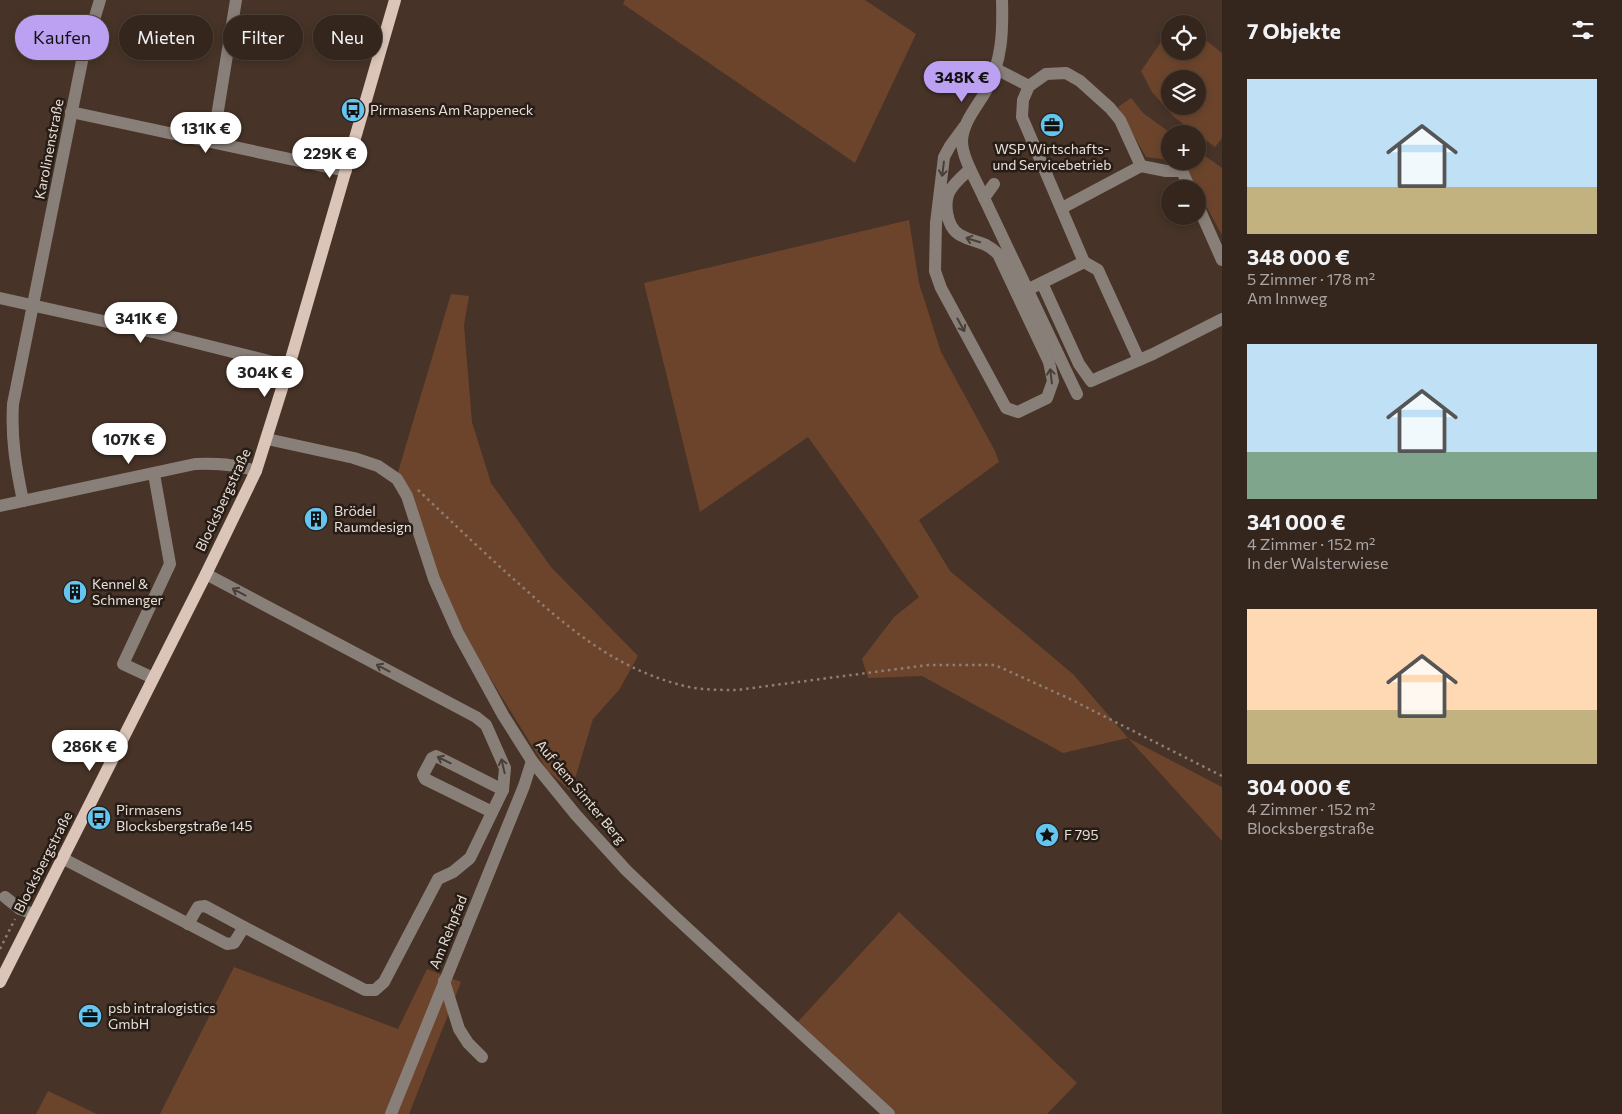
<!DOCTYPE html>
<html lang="de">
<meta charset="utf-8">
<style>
body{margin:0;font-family:Commissioner,sans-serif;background:#40322a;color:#f1f3f6;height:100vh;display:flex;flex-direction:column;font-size:19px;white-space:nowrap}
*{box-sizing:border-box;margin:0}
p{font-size:16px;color:#aaa5a4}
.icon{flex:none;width:28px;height:28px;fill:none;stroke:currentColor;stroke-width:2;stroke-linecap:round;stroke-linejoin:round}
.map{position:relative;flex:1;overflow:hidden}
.side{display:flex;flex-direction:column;background:#35261d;width:400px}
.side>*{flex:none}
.guide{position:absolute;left:15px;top:15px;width:475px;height:45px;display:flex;gap:10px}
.controls{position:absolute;left:1161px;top:15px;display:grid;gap:10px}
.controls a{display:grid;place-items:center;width:45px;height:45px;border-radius:50%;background:#35261d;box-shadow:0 2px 8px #0003,0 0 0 1px #4f433b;font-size:25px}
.price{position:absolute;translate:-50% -42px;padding:0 11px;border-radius:18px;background:#fff;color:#222;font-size:16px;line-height:32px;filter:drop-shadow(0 1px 2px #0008)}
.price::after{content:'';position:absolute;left:50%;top:30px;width:15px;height:11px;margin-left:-8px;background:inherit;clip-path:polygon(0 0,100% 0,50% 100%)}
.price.on{background:#bca0f2;color:#111}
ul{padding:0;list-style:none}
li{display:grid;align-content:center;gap:10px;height:265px;padding:0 25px}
li span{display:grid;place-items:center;height:155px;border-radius:0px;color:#555}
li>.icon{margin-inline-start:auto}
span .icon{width:90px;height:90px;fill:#fffc;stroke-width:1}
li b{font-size:21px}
h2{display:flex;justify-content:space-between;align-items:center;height:60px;padding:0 25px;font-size:21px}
.chip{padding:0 18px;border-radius:22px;background:#35261d;box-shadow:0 2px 8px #0003,0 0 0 1px #4f433b;font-size:18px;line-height:45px}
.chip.on{background:#bca0f2;color:#111}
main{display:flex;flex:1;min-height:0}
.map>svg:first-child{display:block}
.green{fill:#6c442c;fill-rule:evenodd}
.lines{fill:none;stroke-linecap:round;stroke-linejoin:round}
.path{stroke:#8f7e74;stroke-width:2.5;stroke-dasharray:2.5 4;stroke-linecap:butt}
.minor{stroke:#897f79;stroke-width:12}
.major{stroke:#dbc5b8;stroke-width:12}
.oneway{stroke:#493f39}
.labels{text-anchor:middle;stroke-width:5;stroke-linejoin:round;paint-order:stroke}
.poi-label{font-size:14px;fill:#ebded6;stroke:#261d17;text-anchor:start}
.street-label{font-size:14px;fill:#ebded6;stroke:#261d17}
</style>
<main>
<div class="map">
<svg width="1222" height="1114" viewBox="0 0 1222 1114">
<rect width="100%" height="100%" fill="#473327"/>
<g class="green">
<path d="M 625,0 L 865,0 L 916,34 L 855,163 L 623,4 Z"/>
<path d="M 1170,29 L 1170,51 L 1198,51 L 1198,34 L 1222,53 L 1222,138 L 1215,147 L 1174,117 L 1152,92 L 1141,71 ZM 1170,79 L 1198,79 L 1198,106 L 1170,106 Z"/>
<path d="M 1131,98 L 1143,113 L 1172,134 L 1170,134 L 1170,160 L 1146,157 L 1118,107 Z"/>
<path d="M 1198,151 L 1222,168 L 1222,235 L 1181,161 L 1198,161 Z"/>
<path d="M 909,220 L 919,283 L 941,352 L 995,451 L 999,462 L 919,520 L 950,571 L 1073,674 L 1128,738 L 1222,787 L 1222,841 L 1128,738 L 1063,753 L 922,676 L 868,678 L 862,659 L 894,617 L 919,597 L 875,531 L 808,437 L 700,512 L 644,283 Z"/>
<path d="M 451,294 L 469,296 L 464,325 L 472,422 L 491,483 L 551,567 L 638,656 L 619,690 L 593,719 L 571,792 L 547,770 L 479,660 L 444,592 L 395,482 Z"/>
<path d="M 899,912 L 1077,1083 L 1047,1114 L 889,1114 L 794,1026 Z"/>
<path d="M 234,967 L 398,1029 L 427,969 L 461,982 L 409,1114 L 160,1114 Z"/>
<path d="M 48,1091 L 97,1114 L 36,1114 Z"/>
</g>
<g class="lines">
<g class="path">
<path d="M 418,490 C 451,521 484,553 518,583 C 567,627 612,666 677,684 C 696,690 717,690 737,690 L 928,665 L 995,665 L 1068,698 L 1222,776"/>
<path d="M 0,949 L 15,919"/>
</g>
<g class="minor">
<path d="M 996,69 L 1029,86"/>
<path d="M 71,112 L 346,171"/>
<path d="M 964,127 L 950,146 L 944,157 L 936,223 L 935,271 L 941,288 L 1006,408 L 1018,412 L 1047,398 L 1053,381 L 1049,362 L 998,254 C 982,239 976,244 960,235 C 946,227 943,201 951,189 C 956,181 964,175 970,169"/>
<path d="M 213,141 L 236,0"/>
<path d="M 994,184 L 984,198 L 1077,394"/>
<path d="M 984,198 C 977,182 962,158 962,141 C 963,121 978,106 987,89 C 1002,60 1003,32 1002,0"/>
<path d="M 1198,206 L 1222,260"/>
<path d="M 1062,208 L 1141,166"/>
<path d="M 1084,262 L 1098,270 L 1139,360"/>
<path d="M 1042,283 L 1079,364 L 1091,381 L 1153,354 L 1222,319"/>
<path d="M 1027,290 L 1084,262 L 1022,117 L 1023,100 L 1029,86 L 1046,74 L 1066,73 L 1080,81 L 1110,108 L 1120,120 L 1141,166 L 1166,171 L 1182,171 L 1190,189"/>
<path d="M 0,298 L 157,333 L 289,366"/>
<path d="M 267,439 L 354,458 L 378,466 L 397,479 L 407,496 L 434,579 L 458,633 L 503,715 L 532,761 L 576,815 L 626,870 L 672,914 L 889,1114"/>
<path d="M 23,501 C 16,467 11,440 13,404 L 83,56 L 100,0"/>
<path d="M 0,506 L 195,464 C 217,463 235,464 256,471"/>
<path d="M 153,678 L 123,664 L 170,564 L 154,474"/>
<path d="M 492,812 L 425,779 L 423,775 L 432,758 L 436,756 L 503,790"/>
<path d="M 62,858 L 227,944 L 234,943 L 244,927 L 365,990 L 375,990 L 384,982 L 438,879 L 453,872 L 470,858 L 503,790 L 505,768 L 486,725 L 476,717 L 206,574"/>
<path d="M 5,897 L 20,909 L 33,914"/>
<path d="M 188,924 L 198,907 L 205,906 L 244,927"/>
<path d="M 444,981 L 459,1029 L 468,1043 L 482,1057"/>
<path d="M 391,1114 L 524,786 L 532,761"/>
</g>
<path class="major" d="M 0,982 L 206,574 L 256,471 L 289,366 L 395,0"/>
</g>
<defs><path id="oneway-shaft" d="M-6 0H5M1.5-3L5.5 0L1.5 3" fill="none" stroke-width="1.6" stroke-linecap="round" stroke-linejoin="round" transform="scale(1.25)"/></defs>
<g class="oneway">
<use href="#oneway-shaft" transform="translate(943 169) rotate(97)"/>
<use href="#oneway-shaft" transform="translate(973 240) rotate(-163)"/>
<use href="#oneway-shaft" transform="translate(961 325) rotate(61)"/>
<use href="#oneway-shaft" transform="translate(1051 376) rotate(-97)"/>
<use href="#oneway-shaft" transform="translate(239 592) rotate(-152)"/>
<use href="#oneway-shaft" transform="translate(383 668) rotate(-152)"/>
<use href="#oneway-shaft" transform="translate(444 760) rotate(-154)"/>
<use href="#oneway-shaft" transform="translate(503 766) rotate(-103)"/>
</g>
<defs>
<g id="bus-disc" transform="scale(1.25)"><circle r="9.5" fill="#64c5ee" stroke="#261d17"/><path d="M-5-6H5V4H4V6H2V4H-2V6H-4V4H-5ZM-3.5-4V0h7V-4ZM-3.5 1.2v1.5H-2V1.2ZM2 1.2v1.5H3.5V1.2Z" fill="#111"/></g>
<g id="office-disc" transform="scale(1.25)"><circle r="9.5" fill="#64c5ee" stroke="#261d17"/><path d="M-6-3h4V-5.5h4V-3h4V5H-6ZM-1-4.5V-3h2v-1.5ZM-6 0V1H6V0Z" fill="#111"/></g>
<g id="building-disc" transform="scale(1.25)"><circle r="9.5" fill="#64c5ee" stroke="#261d17"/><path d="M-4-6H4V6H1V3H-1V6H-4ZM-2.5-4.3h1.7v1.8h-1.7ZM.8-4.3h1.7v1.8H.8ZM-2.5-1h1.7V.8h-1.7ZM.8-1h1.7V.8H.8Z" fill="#111"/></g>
<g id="sight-disc" transform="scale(1.25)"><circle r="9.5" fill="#64c5ee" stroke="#261d17"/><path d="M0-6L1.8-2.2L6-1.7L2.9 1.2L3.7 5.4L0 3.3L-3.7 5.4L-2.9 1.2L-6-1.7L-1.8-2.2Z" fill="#111"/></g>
</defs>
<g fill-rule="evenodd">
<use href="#bus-disc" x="353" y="110"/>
<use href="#office-disc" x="1052" y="125"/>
<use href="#building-disc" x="316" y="519"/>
<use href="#building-disc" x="75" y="592"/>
<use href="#bus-disc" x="99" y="818"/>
<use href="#sight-disc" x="1047" y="835"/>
<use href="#office-disc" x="90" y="1016"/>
</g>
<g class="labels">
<g class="poi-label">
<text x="370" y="115">Pirmasens Am Rappeneck</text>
<text x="1052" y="154" text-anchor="middle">WSP Wirtschafts-<tspan x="1052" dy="16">und Servicebetrieb</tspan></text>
<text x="334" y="516">Brödel<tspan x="334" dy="16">Raumdesign</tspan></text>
<text x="92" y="589">Kennel &amp;<tspan x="92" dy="16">Schmenger</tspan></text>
<text x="116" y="815">Pirmasens<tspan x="116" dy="16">Blocksbergstraße 145</tspan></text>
<text x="1064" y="840">F 795</text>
<text x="108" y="1013">psb intralogistics<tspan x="108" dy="16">GmbH</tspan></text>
</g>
<g class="street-label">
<text transform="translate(49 149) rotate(-79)" y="5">Karolinenstraße</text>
<text transform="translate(223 500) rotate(-65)" y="5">Blocksbergstraße</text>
<text transform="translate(581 792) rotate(50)" y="5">Auf dem Simter Berg</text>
<text transform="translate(43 862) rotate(-63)" y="5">Blocksbergstraße</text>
<text transform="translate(448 932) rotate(-68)" y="5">Am Rehpfad</text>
</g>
</g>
</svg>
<div class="controls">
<a><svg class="icon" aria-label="locate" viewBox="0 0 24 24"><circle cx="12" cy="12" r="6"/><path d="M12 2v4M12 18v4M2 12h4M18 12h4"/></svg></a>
<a><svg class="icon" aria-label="layers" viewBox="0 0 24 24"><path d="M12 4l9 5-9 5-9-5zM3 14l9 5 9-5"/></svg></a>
<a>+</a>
<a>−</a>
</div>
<b class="price on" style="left:962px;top:103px">348K €</b>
<b class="price" style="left:206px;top:154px">131K €</b>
<b class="price" style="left:330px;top:179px">229K €</b>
<b class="price" style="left:141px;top:344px">341K €</b>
<b class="price" style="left:265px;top:398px">304K €</b>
<b class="price" style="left:129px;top:465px">107K €</b>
<b class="price" style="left:90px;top:772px">286K €</b>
<div class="guide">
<a class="chip on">Kaufen</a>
<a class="chip">Mieten</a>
<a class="chip">Filter</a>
<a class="chip">Neu</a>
</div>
</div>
<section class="side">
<h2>7 Objekte<svg class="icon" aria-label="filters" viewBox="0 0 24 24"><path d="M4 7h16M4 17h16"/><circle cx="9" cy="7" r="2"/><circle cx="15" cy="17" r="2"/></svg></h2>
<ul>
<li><span style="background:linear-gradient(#bfe0f5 70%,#c2b280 0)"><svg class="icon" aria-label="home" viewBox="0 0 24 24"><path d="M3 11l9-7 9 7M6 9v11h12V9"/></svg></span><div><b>348 000 €</b><p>5 Zimmer · 178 m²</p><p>Am Innweg</p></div></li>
<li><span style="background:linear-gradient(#bfe0f5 70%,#7fa58c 0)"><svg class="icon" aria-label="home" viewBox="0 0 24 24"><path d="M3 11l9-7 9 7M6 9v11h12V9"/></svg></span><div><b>341 000 €</b><p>4 Zimmer · 152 m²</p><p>In der Walsterwiese</p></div></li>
<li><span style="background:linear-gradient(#ffd9b3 65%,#c2b280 0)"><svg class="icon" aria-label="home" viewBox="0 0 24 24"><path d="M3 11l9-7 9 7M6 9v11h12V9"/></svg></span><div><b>304 000 €</b><p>4 Zimmer · 152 m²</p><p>Blocksbergstraße</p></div></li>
</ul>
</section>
</main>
